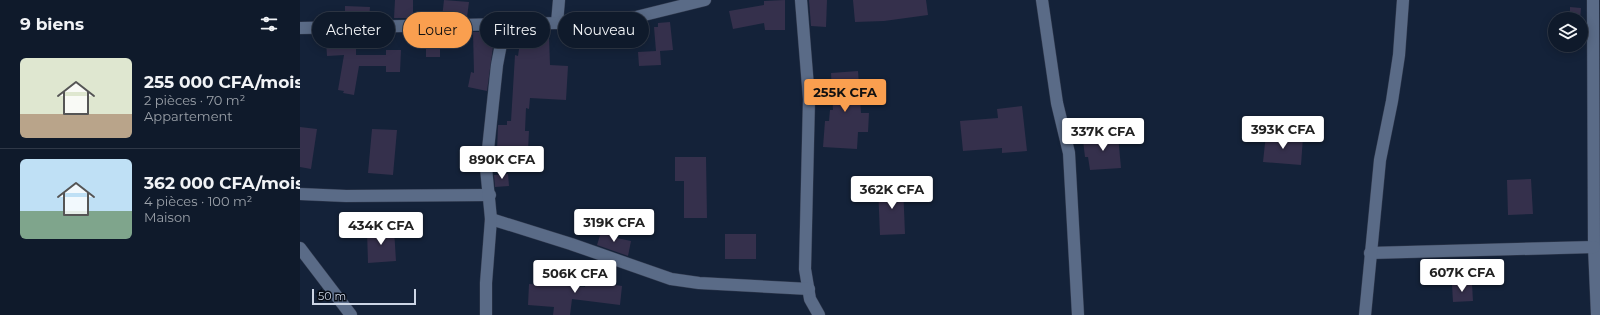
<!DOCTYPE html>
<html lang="fr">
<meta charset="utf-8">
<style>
body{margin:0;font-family:Montserrat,sans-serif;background:#1d2737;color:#f1f3f6;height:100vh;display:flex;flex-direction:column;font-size:15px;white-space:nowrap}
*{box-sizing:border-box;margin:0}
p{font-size:13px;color:#9ba1a9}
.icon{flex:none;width:22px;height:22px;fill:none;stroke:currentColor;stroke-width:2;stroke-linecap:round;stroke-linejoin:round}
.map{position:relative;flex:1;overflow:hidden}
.sheet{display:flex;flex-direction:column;background:#0f1a2b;width:300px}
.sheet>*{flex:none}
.guide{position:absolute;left:12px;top:12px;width:380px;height:36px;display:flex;gap:8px}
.fabs{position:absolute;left:1248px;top:12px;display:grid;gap:8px}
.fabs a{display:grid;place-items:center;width:40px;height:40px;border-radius:50%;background:#0f1a2b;box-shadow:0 2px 10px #0003,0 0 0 1px #2f3847;font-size:20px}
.scale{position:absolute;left:12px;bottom:10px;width:104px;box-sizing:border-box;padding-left:4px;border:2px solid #ccd5e5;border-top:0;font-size:11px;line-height:14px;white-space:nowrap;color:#ccd5e5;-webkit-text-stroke:3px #060c16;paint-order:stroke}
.price{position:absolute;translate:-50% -34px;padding:0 9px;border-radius:4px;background:#fff;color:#222;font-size:13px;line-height:26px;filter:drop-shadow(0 1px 2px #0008)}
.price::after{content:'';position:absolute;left:50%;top:24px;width:12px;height:9px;margin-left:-6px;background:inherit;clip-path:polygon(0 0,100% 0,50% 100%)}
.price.selected{background:#fa9f4f;color:#111}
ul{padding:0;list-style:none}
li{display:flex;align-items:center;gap:12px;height:100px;padding:0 20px}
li+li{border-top:1px solid #2f3847}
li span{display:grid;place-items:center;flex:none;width:112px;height:80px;border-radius:6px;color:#555}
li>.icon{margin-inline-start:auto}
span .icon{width:48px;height:48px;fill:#fffc;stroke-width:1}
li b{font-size:17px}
h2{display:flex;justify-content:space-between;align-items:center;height:48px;padding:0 20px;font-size:17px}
.tag{padding:0 14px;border-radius:18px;background:#0f1a2b;box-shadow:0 2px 10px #0003,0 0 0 1px #2f3847;font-size:14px;line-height:36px}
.tag.selected{background:#fa9f4f;color:#111}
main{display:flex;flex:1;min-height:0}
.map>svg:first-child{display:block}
.building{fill:#35304c}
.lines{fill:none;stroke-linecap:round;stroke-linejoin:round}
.minor-casing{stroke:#323b4f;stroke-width:13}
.minor{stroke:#5a6b87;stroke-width:12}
</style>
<main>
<section class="sheet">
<h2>9 biens<svg class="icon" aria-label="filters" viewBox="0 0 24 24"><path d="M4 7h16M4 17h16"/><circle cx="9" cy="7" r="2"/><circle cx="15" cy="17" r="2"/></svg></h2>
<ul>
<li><span style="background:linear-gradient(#dfe7d0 70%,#b9a48a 0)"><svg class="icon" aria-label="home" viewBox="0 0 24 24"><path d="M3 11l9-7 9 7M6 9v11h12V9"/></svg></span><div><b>255 000 CFA/mois</b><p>2 pièces · 70 m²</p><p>Appartement</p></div></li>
<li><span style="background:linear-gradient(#bfe0f5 65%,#7fa58c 0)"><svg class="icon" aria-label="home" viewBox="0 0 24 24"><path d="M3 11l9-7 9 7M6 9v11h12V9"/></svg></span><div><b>362 000 CFA/mois</b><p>4 pièces · 100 m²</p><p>Maison</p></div></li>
</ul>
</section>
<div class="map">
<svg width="1300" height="315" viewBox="0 0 1300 315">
<rect width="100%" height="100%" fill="#142239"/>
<g class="building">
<path d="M 95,0 L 113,0 L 113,18 L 94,18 Z"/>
<path d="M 144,0 L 169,2 L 167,17 L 142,18 Z"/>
<path d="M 485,0 L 485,30 L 465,30 L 464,23 L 433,29 L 429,11 L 464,5 L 464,1 Z"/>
<path d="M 509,0 L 527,0 L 526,27 L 511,26 Z"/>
<path d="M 553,0 L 626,0 L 628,15 L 584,21 L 555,22 Z"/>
<path d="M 45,6 L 70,7 L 69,19 L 45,20 Z"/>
<path d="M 1270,7 L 1281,8 L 1280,19 L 1270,19 Z"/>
<path d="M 370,22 L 373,50 L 360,51 L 361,65 L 339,66 L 338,52 L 356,51 L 354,27 L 358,27 L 358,23 Z"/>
<path d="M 173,32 L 195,32 L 187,91 L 168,87 L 171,72 L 174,73 Z"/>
<path d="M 56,34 L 56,55 L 86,55 L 86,50 L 101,50 L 100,72 L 86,72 L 86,66 L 59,66 L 54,95 L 43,93 L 44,91 L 38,90 L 44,55 L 27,56 L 26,40 L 45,39 L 45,35 Z"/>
<path d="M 221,35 L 249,37 L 250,65 L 268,66 L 266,100 L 230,98 L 229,109 L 226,108 L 225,131 L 229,131 L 228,150 L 197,151 L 198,125 L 207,125 L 207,121 L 211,121 L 215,55 L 218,56 Z"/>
<rect x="126" y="39" width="14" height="18"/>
<path d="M 558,71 L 561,113 L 569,113 L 568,132 L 558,132 L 557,149 L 523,147 L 525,121 L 529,121 L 530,110 L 533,110 L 531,73 Z"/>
<path d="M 722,106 L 727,151 L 702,153 L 702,148 L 663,151 L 660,121 L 698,118 L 697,109 Z"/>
<path d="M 0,127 L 17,129 L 11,169 L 0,167 Z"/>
<path d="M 72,129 L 97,130 L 93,175 L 68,173 Z"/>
<path d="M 966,134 L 1003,137 L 1001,165 L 963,162 Z"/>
<path d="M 818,135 L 821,168 L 790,170 L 788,157 L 785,157 L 783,140 L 789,140 L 789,137 Z"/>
<path d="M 375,157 L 406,157 L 407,218 L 384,218 L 384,181 L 375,181 Z"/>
<path d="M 208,174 L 209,186 L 195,187 L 194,175 Z"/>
<path d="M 1231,179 L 1233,214 L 1208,215 L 1207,180 Z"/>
<path d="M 603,185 L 605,234 L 580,235 L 578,186 Z"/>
<rect x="42" y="212" width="16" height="17"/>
<path d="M 94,229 L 96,261 L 68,263 L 67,230 Z"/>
<path d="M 302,229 L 313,233 L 312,237 L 331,241 L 328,256 L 297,245 Z"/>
<rect x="425" y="234" width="31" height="25"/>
<path d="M 287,276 L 315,279 L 315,285 L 322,286 L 320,305 L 272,299 L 270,315 L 253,315 L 254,307 L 228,305 L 229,284 L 285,287 Z"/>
<path d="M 1172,284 L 1173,301 L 1153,302 L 1152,285 Z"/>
</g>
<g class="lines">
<g class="minor-casing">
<g id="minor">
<path d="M 501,0 L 509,99 L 505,269 L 510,299 L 519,315"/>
<path d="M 742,0 L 757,103 L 769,153 L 778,315"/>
<path d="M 1293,0 L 1294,247 L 1297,315"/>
<path d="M 257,23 L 259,0"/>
<path d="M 0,28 L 257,23 L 336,17 L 405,0"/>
<path d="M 0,194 L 46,196 L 190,195"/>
<path d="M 191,219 L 271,244 L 371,279 L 399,283 L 509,289"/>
<path d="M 0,248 L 51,315"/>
<path d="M 1070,253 L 1294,247"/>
<path d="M 186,315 L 186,283 L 191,219 L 186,168 L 197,65 L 205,23"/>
<path d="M 1065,315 L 1080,160 L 1092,101 L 1099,55 L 1103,0"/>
</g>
</g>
<use href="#minor" class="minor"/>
</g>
</svg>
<div class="fabs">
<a><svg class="icon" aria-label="layers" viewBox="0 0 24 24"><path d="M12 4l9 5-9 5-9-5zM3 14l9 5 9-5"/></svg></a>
</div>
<div class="scale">50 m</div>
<b class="price selected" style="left:545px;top:113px">255K CFA</b>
<b class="price" style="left:983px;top:150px">393K CFA</b>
<b class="price" style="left:803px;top:152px">337K CFA</b>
<b class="price" style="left:202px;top:180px">890K CFA</b>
<b class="price" style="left:592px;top:210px">362K CFA</b>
<b class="price" style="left:314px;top:243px">319K CFA</b>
<b class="price" style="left:81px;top:246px">434K CFA</b>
<b class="price" style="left:1162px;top:293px">607K CFA</b>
<b class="price" style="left:275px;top:294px">506K CFA</b>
<div class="guide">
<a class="tag">Acheter</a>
<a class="tag selected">Louer</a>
<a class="tag">Filtres</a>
<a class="tag">Nouveau</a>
</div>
</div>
</main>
